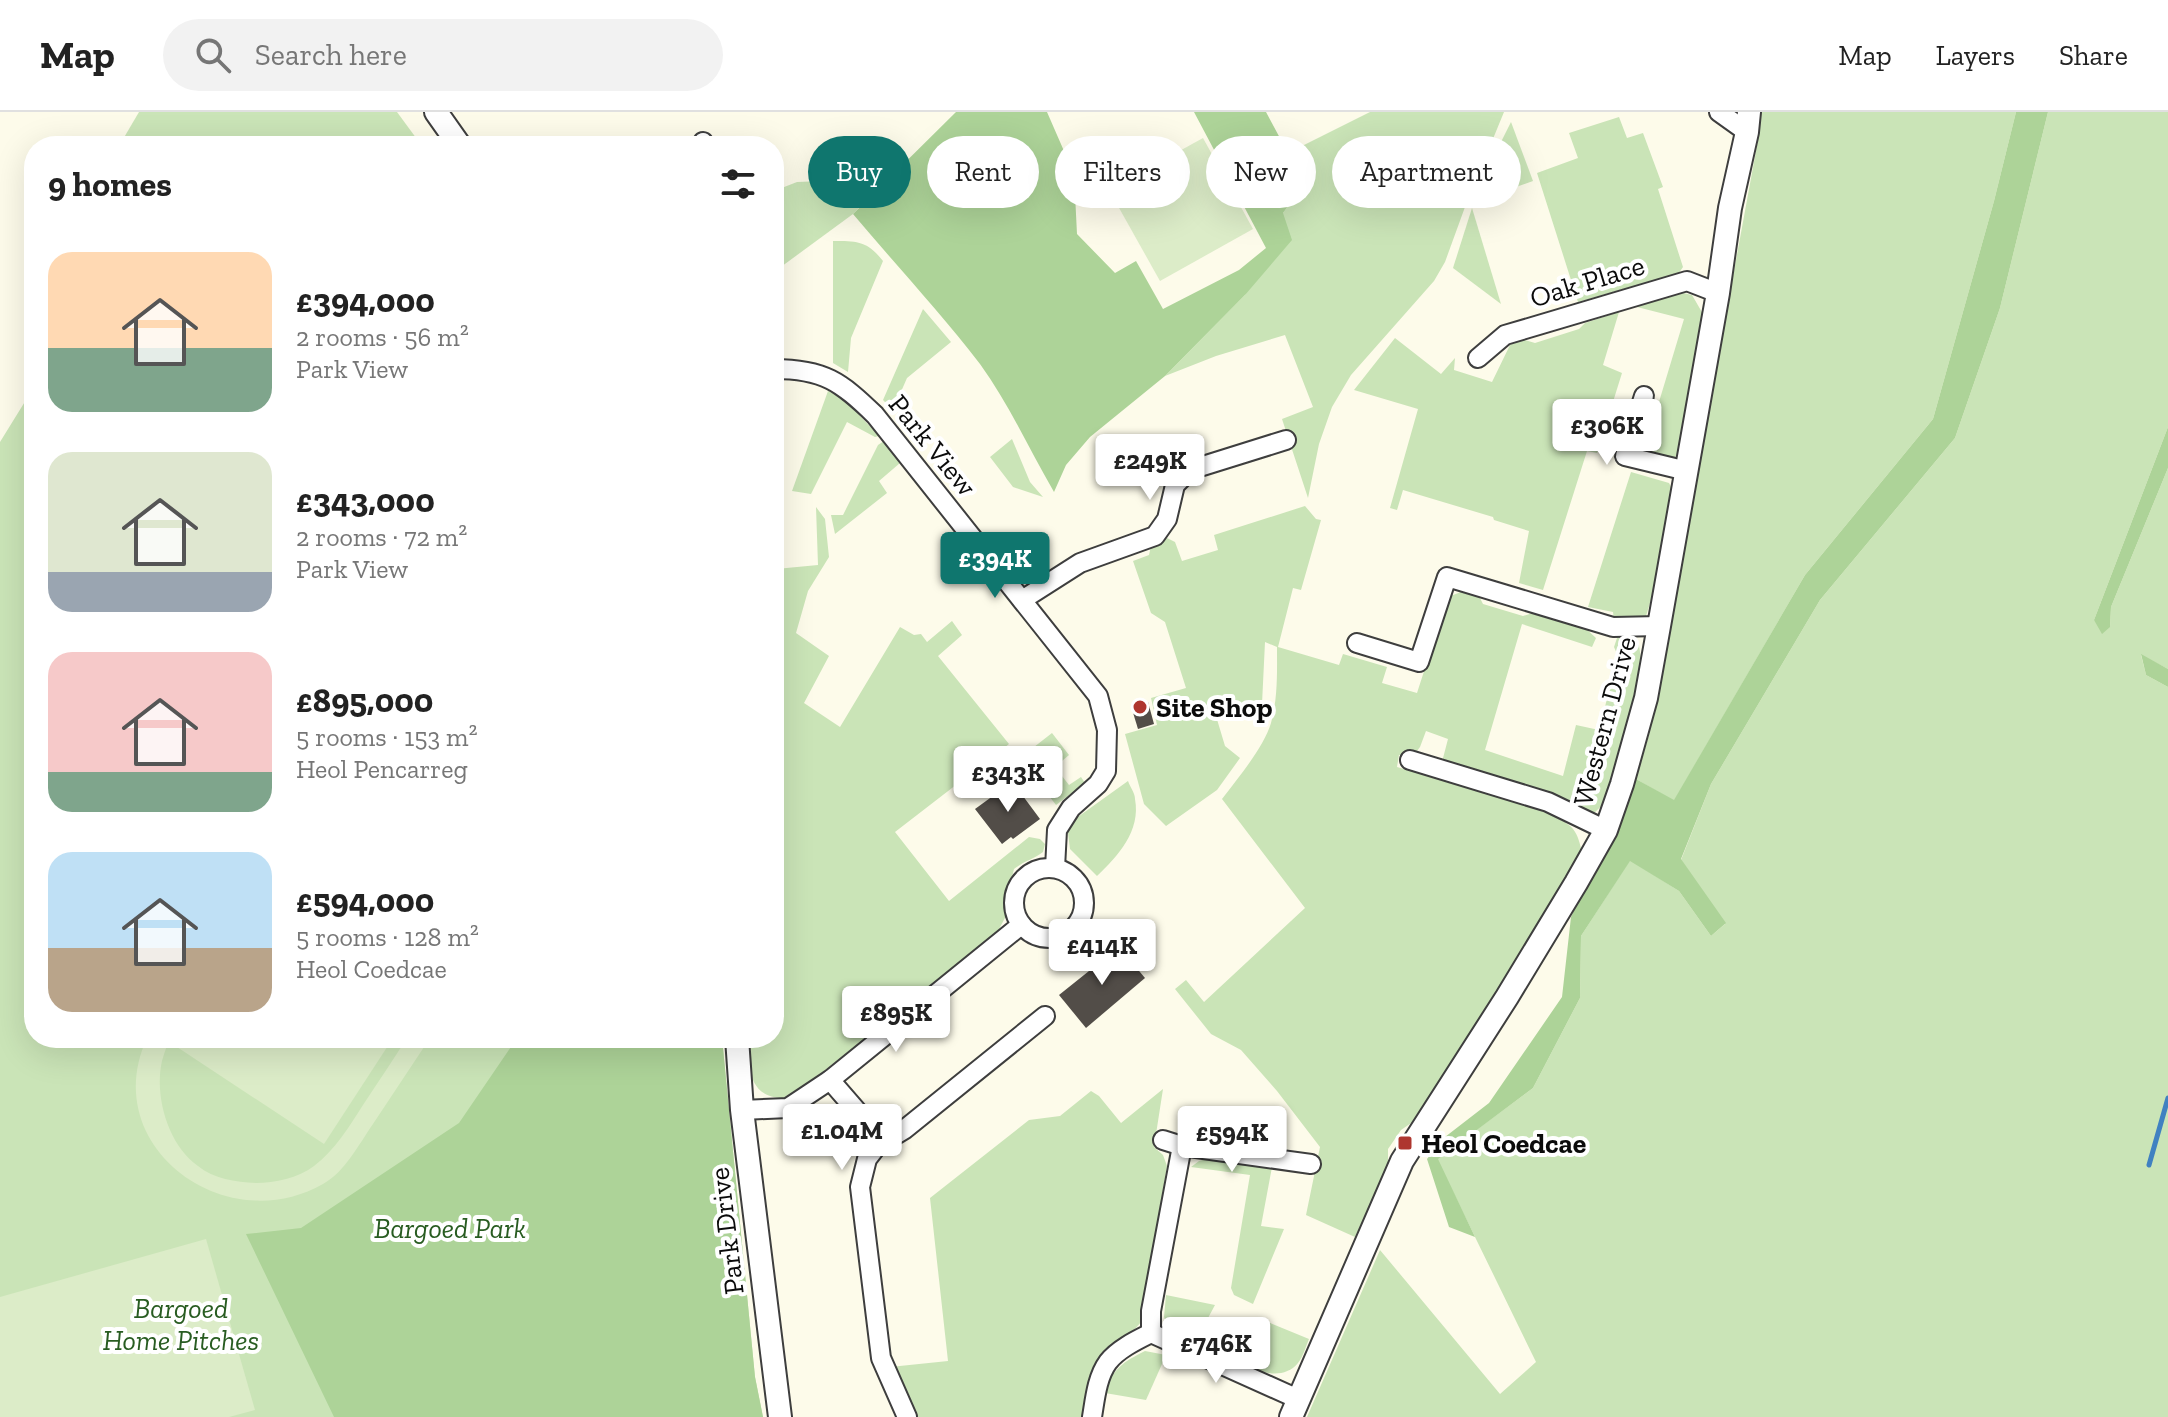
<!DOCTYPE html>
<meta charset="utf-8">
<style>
body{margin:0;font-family:"Zilla Slab",serif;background:#f2f2f2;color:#222;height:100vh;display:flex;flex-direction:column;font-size:30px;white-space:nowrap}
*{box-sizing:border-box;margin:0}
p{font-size:26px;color:#767676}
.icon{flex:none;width:44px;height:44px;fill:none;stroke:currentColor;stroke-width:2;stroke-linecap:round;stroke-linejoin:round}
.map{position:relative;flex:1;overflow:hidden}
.details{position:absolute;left:24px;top:24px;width:760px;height:912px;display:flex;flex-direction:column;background:#fff;border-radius:32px;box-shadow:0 8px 32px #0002}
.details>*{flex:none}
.guide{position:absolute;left:808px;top:24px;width:760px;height:72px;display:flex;gap:16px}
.price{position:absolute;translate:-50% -68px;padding:0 18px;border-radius:8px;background:#fff;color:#222;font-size:26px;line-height:52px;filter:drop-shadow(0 2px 4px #0008)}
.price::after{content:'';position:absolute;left:50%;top:48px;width:24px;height:18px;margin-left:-12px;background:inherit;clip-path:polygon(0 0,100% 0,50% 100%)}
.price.selected{background:#0f766e;color:#fff}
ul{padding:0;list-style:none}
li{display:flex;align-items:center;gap:24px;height:200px;padding:0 24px}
li span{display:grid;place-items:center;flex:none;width:224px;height:160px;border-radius:24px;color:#555}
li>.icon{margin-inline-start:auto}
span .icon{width:96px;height:96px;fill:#fffc;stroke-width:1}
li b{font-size:34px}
h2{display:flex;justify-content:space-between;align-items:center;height:96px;padding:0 24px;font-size:34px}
.pill{padding:0 28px;border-radius:36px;background:#fff;box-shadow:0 8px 32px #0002;font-size:28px;line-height:72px}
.pill.selected{background:#0f766e;color:#fff}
header{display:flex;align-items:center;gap:48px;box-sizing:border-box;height:112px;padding:0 40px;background:#fff;border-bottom:2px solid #e0e0e0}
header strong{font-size:38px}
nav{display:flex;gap:44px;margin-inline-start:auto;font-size:28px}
.search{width:560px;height:72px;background:#f2f2f2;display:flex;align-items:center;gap:20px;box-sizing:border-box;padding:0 28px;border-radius:44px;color:#767676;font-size:30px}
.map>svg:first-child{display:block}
.green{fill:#cae4b7}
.forest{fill:#add398}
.pitch{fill:#dcecc8}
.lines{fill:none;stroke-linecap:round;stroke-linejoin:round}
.stream{stroke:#4081c1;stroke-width:5}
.building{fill:#524d48}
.minor-casing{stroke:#3e3e3e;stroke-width:22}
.tertiary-casing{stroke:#3e3e3e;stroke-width:26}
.minor{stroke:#fff;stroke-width:18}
.tertiary{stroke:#fff;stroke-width:22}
.poi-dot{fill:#ae362f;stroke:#fff;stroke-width:3}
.labels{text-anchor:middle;stroke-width:8;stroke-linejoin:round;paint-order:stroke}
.street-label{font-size:28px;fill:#0b0b0b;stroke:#fff}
.poi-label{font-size:28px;font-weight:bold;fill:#0b0b0b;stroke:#fff;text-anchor:start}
.park-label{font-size:28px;font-style:italic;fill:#285c21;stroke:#fff}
</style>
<header>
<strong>Map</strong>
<div class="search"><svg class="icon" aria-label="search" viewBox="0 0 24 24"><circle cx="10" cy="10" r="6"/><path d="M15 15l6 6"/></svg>Search here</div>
<nav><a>Map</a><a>Layers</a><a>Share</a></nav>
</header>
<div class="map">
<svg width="2168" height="1305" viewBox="0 0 2168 1305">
<rect width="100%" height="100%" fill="#fdfbea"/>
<g class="green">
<path d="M 139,0 L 397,0 L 422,34 L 119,34 Z"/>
<path d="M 1370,0 L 1504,0 L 1465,95 L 1445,150 L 1434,169 L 1351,263 L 1332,295 L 1319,332 L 1308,386 L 1282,307 L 1313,295 L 1285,223 L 1216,244 L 1165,264 L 1245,183 L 1283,101 L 1297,82 L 1288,41 Z"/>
<path d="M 1761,0 L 2016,0 L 1994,89 L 1933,307 L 1805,463 L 1674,689 L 1636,667 L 1649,623 L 1758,28 Z"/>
<path d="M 2048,0 L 2168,0 L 2168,315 L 2094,508 L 2110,515 L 2111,495 L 2168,356 L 2168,557 L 2141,543 L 2146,563 L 2168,575 L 2168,1305 L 1307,1305 L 1380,1138 L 1500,1282 L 1536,1250 L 1437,1047 L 1533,976 L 1580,886 L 1581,824 L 1630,748 L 1679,779 L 1711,824 L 1725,812 L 1681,748 L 1711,672 L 1820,488 L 1955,326 L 2000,196 Z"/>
<path d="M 1619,5 L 1627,26 L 1643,21 L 1663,75 L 1658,77 L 1683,155 L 1676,165 L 1630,175 L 1578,190 L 1537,61 L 1578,46 L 1569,21 Z"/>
<path d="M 1511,10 L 1533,69 L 1476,89 L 1482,68 Z"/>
<path d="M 823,69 L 870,84 L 853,102 L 774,160 L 774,79 L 797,70 Z"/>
<path d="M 1472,96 L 1501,192 L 1453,156 Z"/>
<path d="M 833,129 C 858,129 867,129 883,149 L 851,226 L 848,260 L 833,251 Z"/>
<path d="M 1679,180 L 1692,183 L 1703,202 L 1679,339 L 1674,347 L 1637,341 L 1638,336 L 1646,333 L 1684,207 L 1637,195 Z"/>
<path d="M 923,197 L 951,230 L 907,266 L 893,298 L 883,288 Z"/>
<path d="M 1619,200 L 1603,253 L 1622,261 L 1597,341 L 1587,339 L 1543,478 L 1519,471 L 1529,419 L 1494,408 L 1493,405 L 1403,378 L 1397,398 L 1390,396 L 1418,297 L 1354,278 L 1395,226 L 1441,262 L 1455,246 L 1454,258 L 1492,270 L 1510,233 L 1521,227 L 1535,231 L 1579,217 L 1585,211 Z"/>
<path d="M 34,275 L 34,926 L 722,926 L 755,1265 L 763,1305 L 0,1305 L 0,330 Z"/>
<path d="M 828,279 L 843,286 L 879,324 L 875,325 L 847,310 L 811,382 L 792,379 Z"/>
<path d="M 1012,327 L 1030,370 L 1043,385 L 1013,375 L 990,345 Z"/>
<path d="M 884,329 L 900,351 L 879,369 L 887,381 L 835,422 L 831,403 L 843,403 L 878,333 Z"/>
<path d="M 1631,360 L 1669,371 L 1673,379 L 1654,478 L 1646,504 L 1633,511 L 1614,508 L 1613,500 L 1588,495 Z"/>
<path d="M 1305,394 L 1316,407 L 1321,408 L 1301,478 L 1293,476 L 1278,535 L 1339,553 L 1343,542 L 1387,555 L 1382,571 L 1417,581 L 1448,485 L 1466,478 L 1478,482 L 1483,492 L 1523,504 L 1536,500 L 1583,514 L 1596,526 L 1592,535 L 1522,512 L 1485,638 L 1563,664 L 1576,613 L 1599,618 L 1618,544 L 1614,535 L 1617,526 L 1627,524 L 1639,533 L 1641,547 L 1623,642 L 1608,688 L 1594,701 L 1575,700 L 1442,650 L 1448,627 L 1426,619 L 1420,635 L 1414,643 L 1399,643 L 1397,655 C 1429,665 1557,696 1573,717 C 1578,723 1580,732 1582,740 L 1545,810 L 1417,1007 L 1401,1018 L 1388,1037 L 1388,1053 L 1355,1125 L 1306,1103 L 1320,1035 L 1277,979 L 1241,938 L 1211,922 L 1175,877 L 1186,868 L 1204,890 L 1305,796 L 1222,687 C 1238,666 1264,635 1271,611 C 1278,586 1277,560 1277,535 L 1265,530 L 1262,592 L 1250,601 L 1235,596 L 1216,604 L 1225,634 L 1240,646 L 1217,678 L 1166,714 L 1144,692 L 1125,622 L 1157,613 L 1151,586 L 1186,576 L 1165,510 L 1151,501 L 1133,449 L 1149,443 L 1151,434 L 1167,426 L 1175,430 L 1182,449 L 1218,438 L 1214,423 Z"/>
<path d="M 816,395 L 825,407 L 829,445 L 808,479 L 796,521 L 829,544 L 804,591 L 840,615 L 900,515 L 914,523 L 921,522 L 927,530 L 952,509 L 962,523 L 938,544 L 1009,632 L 895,720 L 949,789 L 1029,725 L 1040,727 L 1045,732 L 1043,740 C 1034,747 1024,749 1014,757 L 1006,789 L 1007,802 L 997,821 L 790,986 C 748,989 749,957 746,926 L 774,926 L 774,538 L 776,492 L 774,486 L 774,446 L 776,457 L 818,453 Z"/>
<path d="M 1052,621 L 1069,643 L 1055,655 L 1069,673 L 1081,665 L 1085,671 L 1056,693 L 1020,646 Z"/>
<path d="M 1128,669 C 1130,675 1135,681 1135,687 C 1141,719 1118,744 1097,764 L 1070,737 L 1068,721 L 1075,707 Z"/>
<path d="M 1163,977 L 1154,1035 L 1163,1043 L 1167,1054 L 1141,1210 C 1127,1227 1124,1222 1110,1233 C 1088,1249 1087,1280 1083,1305 L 913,1305 L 890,1255 L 948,1249 L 930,1086 L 1029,1008 L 1060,1004 L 1091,979 L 1099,984 L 1121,1011 Z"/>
<path d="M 1212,1045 L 1272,1055 L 1261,1114 L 1284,1117 L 1253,1192 L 1234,1183 L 1231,1176 L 1250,1063 L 1191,1055 L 1199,1049 Z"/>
<path d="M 1166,1183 L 1215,1193 L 1208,1206 L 1198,1232 L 1171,1221 L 1164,1205 Z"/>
<path d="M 1263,1208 L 1309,1227 C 1306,1234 1303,1245 1298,1251 C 1284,1268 1261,1261 1244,1253 Z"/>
<path d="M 1145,1239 L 1166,1243 L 1146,1288 L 1105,1281 C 1112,1257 1123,1250 1145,1239 Z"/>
</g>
<g class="forest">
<path d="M 956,0 L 1047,0 L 1074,62 L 1077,122 L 1115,161 L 1136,149 L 1163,197 L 1239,158 L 1266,136 L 1194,0 L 1266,0 L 1288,41 L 1297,82 L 1283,101 L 1292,128 L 1245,183 L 1165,264 L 1090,325 L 1066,353 L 1054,380 C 1029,337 1009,292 980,252 C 940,200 895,152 853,102 Z"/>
<path d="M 2016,0 L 2048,0 L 2000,196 L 1955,326 L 1820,488 L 1711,672 L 1681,747 L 1726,811 L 1711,824 L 1679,779 L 1630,749 L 1581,824 L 1580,886 L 1533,976 L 1438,1047 L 1475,1125 L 1449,1115 L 1427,1047 L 1445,1025 L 1489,991 L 1562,885 L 1571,805 L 1636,667 L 1674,688 L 1805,463 L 1933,307 L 1994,89 Z"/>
<path d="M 2168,315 L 2168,356 L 2111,495 L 2110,515 L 2102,522 L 2094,508 Z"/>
<path d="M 2141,542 L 2168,557 L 2168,575 L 2146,563 Z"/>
<path d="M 517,926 L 722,926 L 755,1265 L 763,1305 L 334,1305 L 246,1122 L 301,1116 L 459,1011 Z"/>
</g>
<g class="pitch">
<path d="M 1203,26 L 1253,117 L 1160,169 L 1109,78 Z"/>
<path d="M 147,926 L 170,926 C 167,934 164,941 162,949 C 154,984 168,1033 198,1054 C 214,1067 235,1070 256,1071 C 275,1071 298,1066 314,1054 C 335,1038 349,1015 363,993 C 378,970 393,948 407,926 L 430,926 C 411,955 392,983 373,1012 C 359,1032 345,1060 323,1072 C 225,1128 97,1034 147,926 Z"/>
<path d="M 183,926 L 393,926 L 324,1032 L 177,935 Z"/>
<path d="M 206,1127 L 255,1298 L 229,1305 L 0,1305 L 0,1185 Z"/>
</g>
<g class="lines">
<path class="stream" d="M 2149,1053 L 2168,986"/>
</g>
<g class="building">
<path d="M 1148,590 L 1154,612 L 1138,617 L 1131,594 Z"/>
<path d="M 1008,673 L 1013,680 L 1017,676 L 1040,707 L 1013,727 L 1011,725 L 1002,732 L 975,697 Z"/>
<path d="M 1119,835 L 1145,866 L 1086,916 L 1059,883 Z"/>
</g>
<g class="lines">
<g class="minor-casing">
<g id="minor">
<path d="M 1719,0 L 1747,20"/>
<path d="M 703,30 L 704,34"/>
<path d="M 1478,246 L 1505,223 L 1687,169 L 1718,181"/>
<path d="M 774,257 C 824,257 841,270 875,303 L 1098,584 L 1107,618 L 1106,659 L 1098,672 L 1071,696 L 1057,718 L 1055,756"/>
<path d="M 1644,284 L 1625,344 L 1687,359"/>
<path d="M 1022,488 L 1080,451 L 1155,424 L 1167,407 L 1175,373 L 1190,358 L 1286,328"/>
<path d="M 1357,531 L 1419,550 L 1447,465 L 1613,515 L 1659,514"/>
<path d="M 1410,648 L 1548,690 L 1606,718"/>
<circle cx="1049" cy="791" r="35"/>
<path d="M 830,968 L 876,1021 L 877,1034"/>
<path d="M 742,998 L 788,996 L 830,968 L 1021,813"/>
<path d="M 1163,1028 L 1182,1034 L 1311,1052"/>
<path d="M 1151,1221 L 1298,1287"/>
<path d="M 907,1305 L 881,1246 L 860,1075 L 867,1047 L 877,1034 L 905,1017 L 1045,904"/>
<path d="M 1092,1305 C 1095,1287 1097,1265 1108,1250 C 1118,1237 1137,1228 1151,1221 L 1151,1199 L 1182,1034"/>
</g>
</g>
<g class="tertiary-casing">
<g id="tertiary">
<path d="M 436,0 L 460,34"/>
<path d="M 737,926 L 742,998 L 780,1305"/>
<path d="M 1291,1305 L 1402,1049 L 1507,885 L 1576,771 L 1606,718 L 1622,672 L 1646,586 L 1659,514 L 1718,181 L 1730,96 L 1747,20 L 1749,0"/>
</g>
</g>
<use href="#minor" class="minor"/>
<use href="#tertiary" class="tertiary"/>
</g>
<g class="poi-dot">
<circle cx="1140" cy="595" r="8"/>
<rect x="1397" y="1023" width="16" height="16" rx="4"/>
</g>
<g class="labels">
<g class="street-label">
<text transform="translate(1587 169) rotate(-17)" y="10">Oak Place</text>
<text transform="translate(933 333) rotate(51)" y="10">Park View</text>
<text transform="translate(1604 609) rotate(-75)" y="10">Western Drive</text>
<text transform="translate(726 1119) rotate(-97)" y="10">Park Drive</text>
</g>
<g class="poi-label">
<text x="1156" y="605">Site Shop</text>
<text x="1421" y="1041">Heol Coedcae</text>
</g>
<g class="park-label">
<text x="450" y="1126">Bargoed Park</text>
<text x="181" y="1206">Bargoed<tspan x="181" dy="32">Home Pitches</tspan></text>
</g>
</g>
</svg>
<b class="price" style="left:1607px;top:355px">£306K</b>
<b class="price" style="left:1150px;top:390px">£249K</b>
<b class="price selected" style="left:995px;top:488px">£394K</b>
<b class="price" style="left:1008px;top:702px">£343K</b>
<b class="price" style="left:1102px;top:875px">£414K</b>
<b class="price" style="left:896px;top:942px">£895K</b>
<b class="price" style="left:842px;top:1060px">£1.04M</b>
<b class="price" style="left:1232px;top:1062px">£594K</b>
<b class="price" style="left:1216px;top:1273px">£746K</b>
<div class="guide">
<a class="pill selected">Buy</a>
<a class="pill">Rent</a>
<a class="pill">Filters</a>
<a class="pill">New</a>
<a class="pill">Apartment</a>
</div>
<section class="details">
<h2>9 homes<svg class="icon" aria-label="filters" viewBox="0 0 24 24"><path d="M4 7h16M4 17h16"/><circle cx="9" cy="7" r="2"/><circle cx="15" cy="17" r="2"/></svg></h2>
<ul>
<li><span style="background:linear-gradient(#ffd9b3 60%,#7fa58c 0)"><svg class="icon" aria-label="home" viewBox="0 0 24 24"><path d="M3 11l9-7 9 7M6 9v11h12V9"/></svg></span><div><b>£394,000</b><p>2 rooms · 56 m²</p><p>Park View</p></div></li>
<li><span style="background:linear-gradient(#dfe7d0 75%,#9aa5b1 0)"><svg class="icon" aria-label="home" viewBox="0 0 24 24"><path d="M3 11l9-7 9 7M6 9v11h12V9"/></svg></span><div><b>£343,000</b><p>2 rooms · 72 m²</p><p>Park View</p></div></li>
<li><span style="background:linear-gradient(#f6c9c9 75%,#7fa58c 0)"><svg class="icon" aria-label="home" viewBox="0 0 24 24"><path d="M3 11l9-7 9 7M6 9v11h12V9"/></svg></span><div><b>£895,000</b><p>5 rooms · 153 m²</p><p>Heol Pencarreg</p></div></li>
<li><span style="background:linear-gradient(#bfe0f5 60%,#b9a48a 0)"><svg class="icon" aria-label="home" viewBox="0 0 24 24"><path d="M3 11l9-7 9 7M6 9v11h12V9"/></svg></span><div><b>£594,000</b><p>5 rooms · 128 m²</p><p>Heol Coedcae</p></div></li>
</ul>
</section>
</div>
